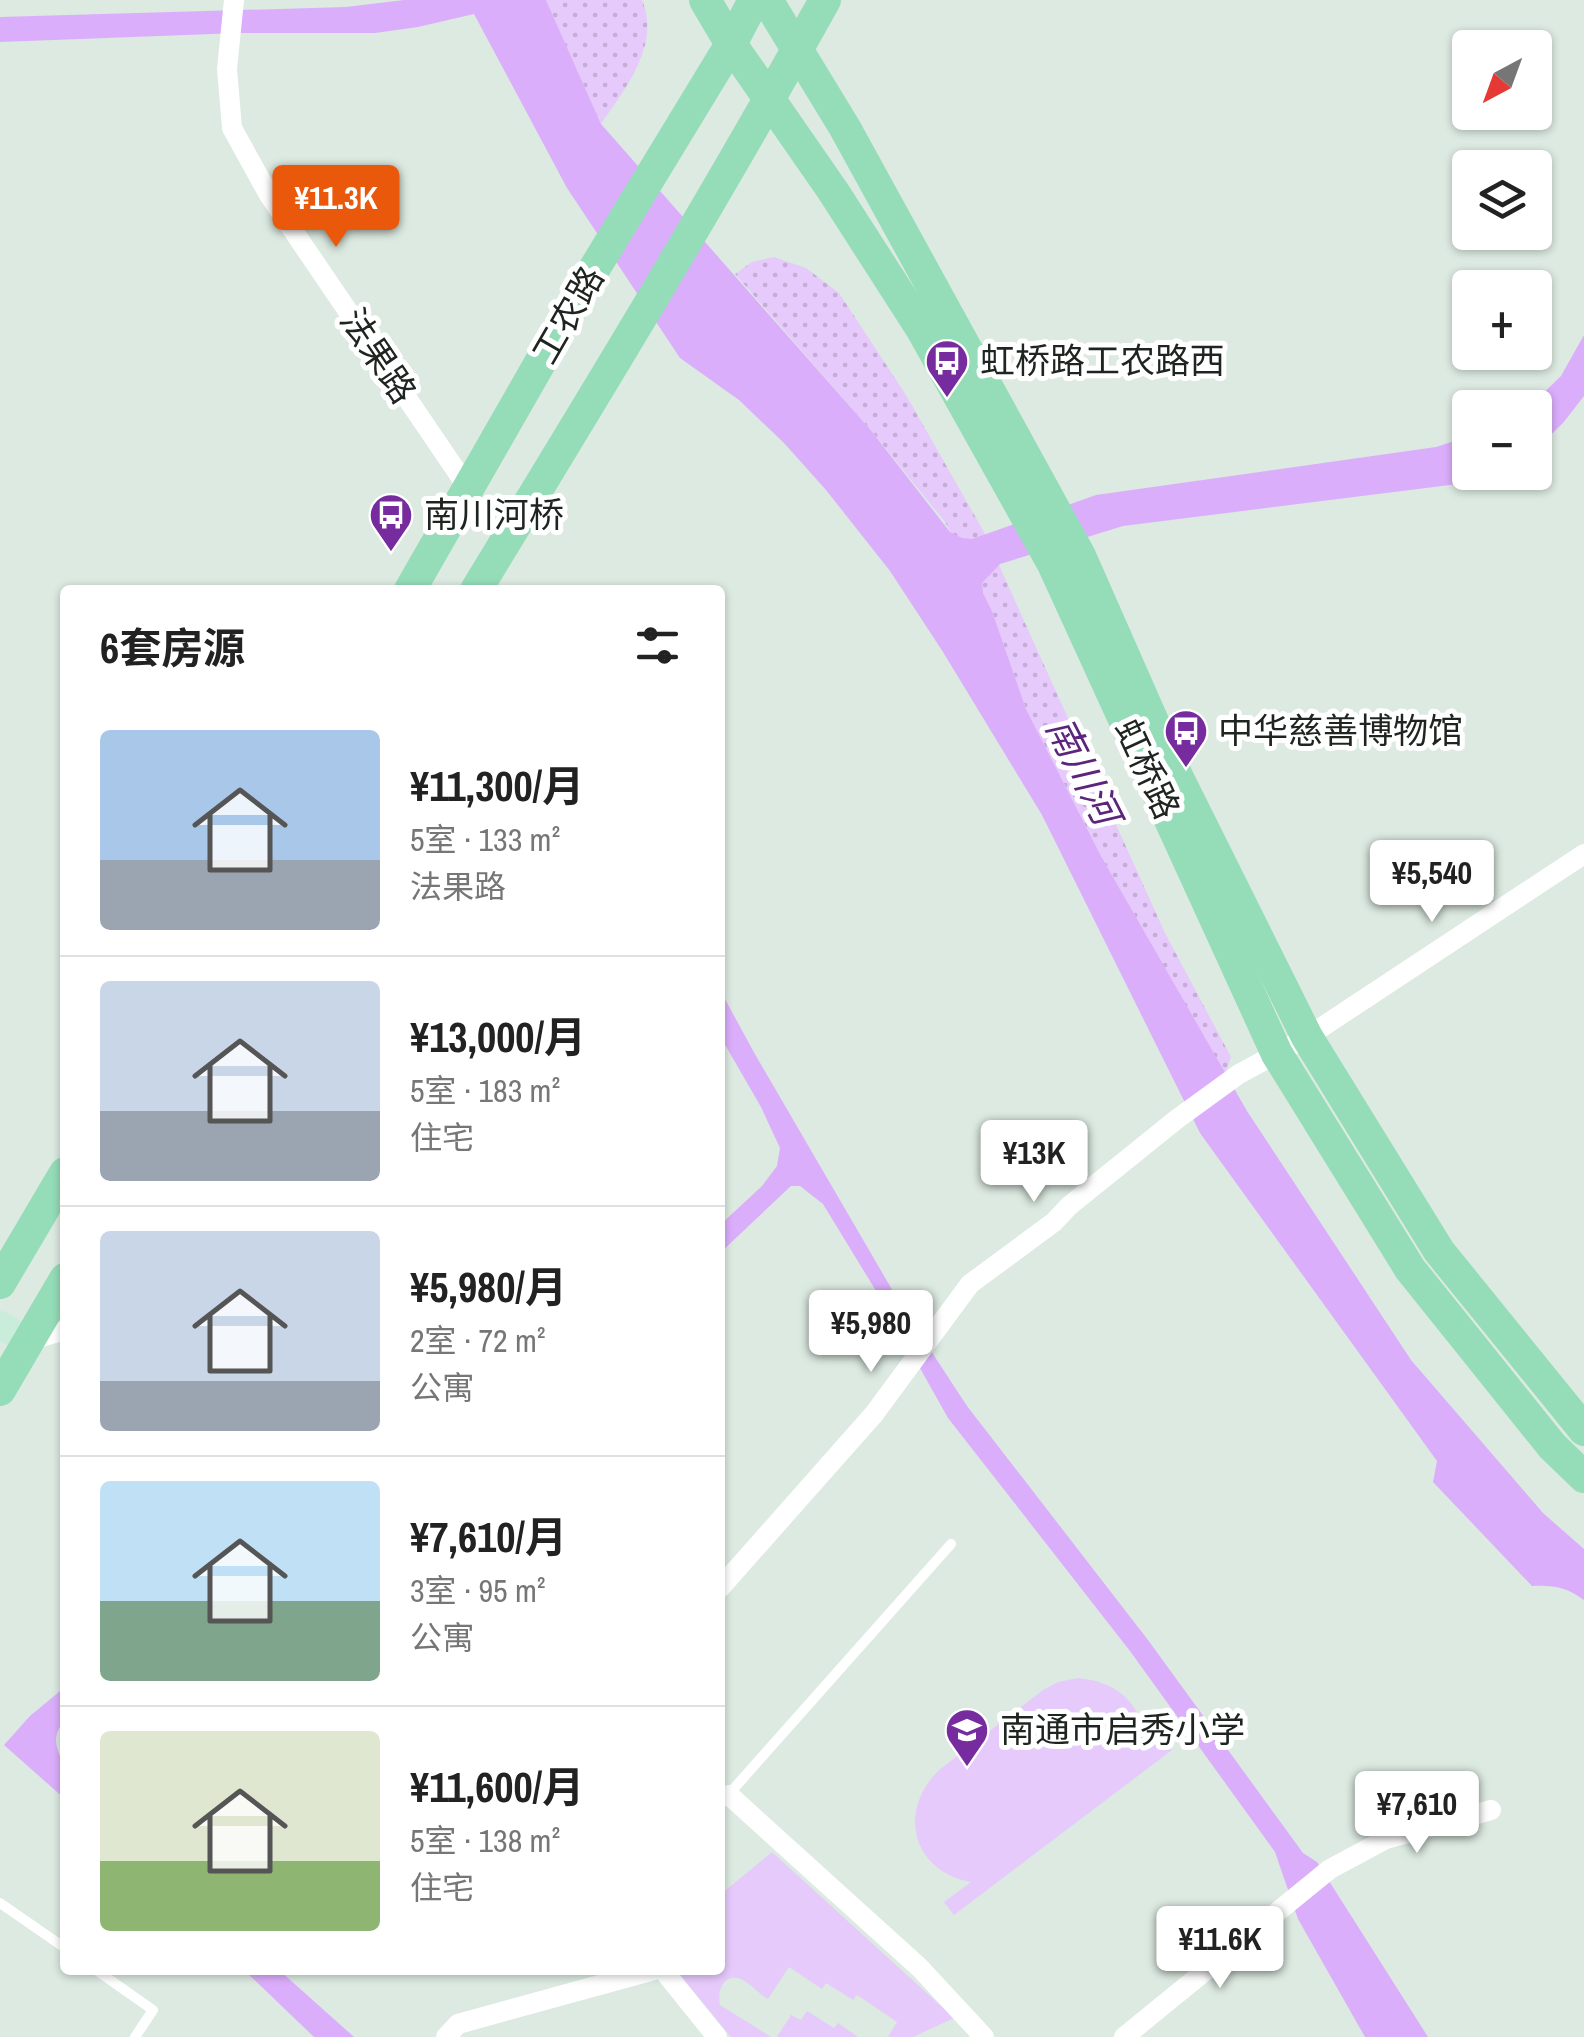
<!DOCTYPE html>
<html lang="zh">
<meta charset="utf-8">
<style>
body{margin:0;font-family:"Archivo Narrow","Noto Sans SC",sans-serif;background:#f2f2f2;color:#222;height:100vh;display:flex;flex-direction:column;font-size:38px;white-space:nowrap}
*{box-sizing:border-box;margin:0}
p{font-size:32px;color:#767676}
.icon{flex:none;width:55px;height:55px;fill:none;stroke:currentColor;stroke-width:2;stroke-linecap:round;stroke-linejoin:round}
.map{position:relative;flex:1;overflow:hidden}
.details{position:absolute;left:60px;top:585px;width:665px;height:1390px;display:flex;flex-direction:column;background:#fff;border-radius:10px;box-shadow:0 2px 8px #0004}
.details>*{flex:none}
.needle{width:65px;rotate:221deg}
.fabs{position:absolute;left:1452px;top:30px;display:grid;gap:20px}
.fabs a{display:grid;place-items:center;width:100px;height:100px;border-radius:10px;background:#fff;box-shadow:0 2px 8px #0004;font-size:50px}
.price{position:absolute;translate:-50% -85px;padding:0 22px;border-radius:10px;background:#fff;color:#222;font-size:32px;line-height:65px;filter:drop-shadow(0 2px 5px #0008)}
.price::after{content:'';position:absolute;left:50%;top:60px;width:30px;height:22px;margin-left:-15px;background:inherit;clip-path:polygon(0 0,100% 0,50% 100%)}
.price.selected{background:#ea580c;color:#fff}
ul{padding:0;list-style:none}
li{display:flex;align-items:center;gap:30px;height:250px;padding:0 40px}
li+li{border-top:2px solid #e0e0e0}
li span{display:grid;place-items:center;flex:none;width:280px;height:200px;border-radius:10px;color:#555}
li>.icon{margin-inline-start:auto}
span .icon{width:120px;height:120px;fill:#fffc;stroke-width:1}
li b{font-size:42px}
h2{display:flex;justify-content:space-between;align-items:center;height:120px;padding:0 40px;font-size:42px}
.map>svg:first-child{display:block}
.grass{fill:url(#grass-dots)}
.pitch{fill:#e6cafb}
.water{fill:#dbaefb}
.lines{fill:none;stroke-linecap:round;stroke-linejoin:round}
.lane{stroke:#fff;stroke-width:10}
.street{stroke:#fff;stroke-width:20}
.secondary{stroke:#caeddb;stroke-width:28}
.primary{stroke:#95dcb8;stroke-width:32}
.labels{text-anchor:middle;stroke-width:10;stroke-linejoin:round;paint-order:stroke}
.street-label{font-size:35px;fill:#1e2420;stroke:#fff}
.poi-label{font-size:35px;fill:#1e2420;stroke:#fff;text-anchor:start}
.water-label{font-size:38px;font-style:italic;fill:#5c257c;stroke:#fff}
</style>
<div class="map">
<svg width="1584" height="2037" viewBox="0 0 1584 2037">
<defs>
<pattern id="grass-dots" width="8" height="8" patternUnits="userSpaceOnUse" patternTransform="scale(2.5)"><rect width="8" height="8" fill="#e6cafb"/><path d="M2 2h.1M6 6h.1" fill="none" stroke="#c5add7" stroke-width="1.8" stroke-linecap="round"/></pattern>
</defs>
<rect width="100%" height="100%" fill="#dceae1"/>
<g class="grass">
<path d="M 546,0 L 642,0 C 661,45 625,89 601,124 Z"/>
<path d="M 774,257 L 806,268 L 839,293 L 906,395 L 984,532 L 1165,933 L 1231,1057 L 1225,1074 L 1101,856 L 1026,709 L 992,611 L 945,522 L 869,428 L 735,274 L 752,262 Z"/>
</g>
<g class="pitch">
<path d="M 1078,1678 C 1120,1682 1147,1707 1143,1751 L 1162,1737 L 1172,1750 L 954,1915 L 944,1902 L 971,1882 C 912,1871 897,1811 939,1770 L 1043,1690 L 1058,1682 Z"/>
<path d="M 772,1852 L 954,2018 L 913,2037 L 888,2037 L 897,2022 L 857,1995 L 853,2000 L 826,1983 L 822,1989 L 789,1967 L 768,1999 C 759,1994 750,1983 741,1979 C 723,1973 717,1991 720,2005 L 771,2037 L 731,2037 L 676,1970 L 720,1970 L 720,1895 Z"/>
<path d="M 807,2011 L 834,2028 L 838,2023 L 858,2037 L 777,2037 L 791,2015 L 801,2020 Z"/>
</g>
<g class="water">
<path d="M 404,0 L 546,0 L 601,124 L 869,428 L 950,532 L 962,538 L 972,539 L 1096,495 L 1436,447 L 1470,436 L 1470,472 L 1500,473 L 1474,482 L 1123,526 L 1000,564 L 982,583 L 983,593 L 992,611 L 1026,709 L 1101,856 L 1247,1111 L 1411,1360 L 1543,1513 L 1584,1549 L 1584,1600 C 1566,1587 1554,1585 1532,1586 L 1433,1482 L 1437,1461 L 1200,1133 L 1042,815 L 943,652 L 890,571 L 826,490 L 784,443 L 739,400 L 680,358 L 567,188 L 474,14 L 418,27 L 375,33 L 239,33 L 0,42 L 0,17 L 346,7 Z"/>
<path d="M 1584,335 L 1584,396 L 1563,423 L 1535,450 L 1535,408 L 1529,407 L 1561,376 Z"/>
<path d="M 720,990 L 756,1056 L 901,1305 L 967,1406 L 1148,1640 L 1303,1853 L 1317,1862 L 1428,2037 L 1365,2037 L 1298,1919 L 1275,1852 L 1130,1651 L 948,1418 L 884,1304 L 823,1204 L 800,1186 L 791,1186 L 720,1253 L 720,1225 L 762,1186 L 777,1166 L 780,1148 L 761,1107 L 720,1036 Z"/>
<path d="M 65,1687 L 65,1720 C 50,1737 57,1748 64,1766 C 67,1775 65,1789 65,1799 L 4,1745 L 30,1716 Z"/>
<path d="M 244,1970 L 279,1970 L 354,2037 L 314,2037 Z"/>
</g>
<g class="lines">
<g class="lane">
<path d="M 729,1794 L 951,1544"/>
<path d="M 0,1903 L 65,1948"/>
<path d="M 96,1970 L 153,2010 L 135,2037"/>
</g>
<g class="street">
<path d="M 234,0 L 227,69 L 232,128 L 269,195 L 468,488"/>
<path d="M 28,1341 L 65,1330"/>
<path d="M 720,1588 L 874,1414 L 970,1284 L 1054,1222 L 1069,1206 L 1177,1119 L 1239,1074 L 1307,1037 L 1584,854"/>
<path d="M 720,1797 L 729,1795 L 920,1968 L 984,2037"/>
<path d="M 663,1970 L 717,2037"/>
<path d="M 446,2037 L 458,2024 L 654,1970"/>
<path d="M 1124,2037 L 1330,1869 L 1386,1839 L 1491,1810"/>
</g>
<path class="secondary" d="M 0,1325 L 28,1341"/>
<g class="primary">
<path d="M 705,0 L 731,44 L 833,191 L 921,328 L 1053,564 L 1277,1054 L 1410,1269 L 1552,1446 L 1584,1477"/>
<path d="M 767,0 L 845,128 L 1080,556 L 1177,776 L 1307,1037 L 1439,1251 L 1584,1430"/>
<path d="M 410,590 L 588,279 L 731,44 L 754,0"/>
<path d="M 476,590 C 595,395 714,200 825,0"/>
<path d="M 0,1283 L 65,1173"/>
<path d="M 0,1390 L 65,1279"/>
</g>
</g>
<defs>
<g id="bus-pin" transform="scale(2.25)"><path d="M0 17L-7.5 6A9.5 9.5 0 1 1 7.5 6Z" fill="#762c9f" stroke="#fff"/><path d="M-5-6H5V4H4V6H2V4H-2V6H-4V4H-5ZM-3.5-4V0h7V-4ZM-3.5 1.2v1.5H-2V1.2ZM2 1.2v1.5H3.5V1.2Z" fill="#fff"/></g>
<g id="school-pin" transform="scale(2.25)"><path d="M0 17L-7.5 6A9.5 9.5 0 1 1 7.5 6Z" fill="#762c9f" stroke="#fff"/><path d="M0-5L7-2L0 1L-7-2ZM-4 1L0 2.5L4 1V4Q0 6-4 4Z" fill="#fff"/></g>
</defs>
<g fill-rule="evenodd">
<use href="#bus-pin" x="947" y="361"/>
<use href="#bus-pin" x="391" y="515"/>
<use href="#bus-pin" x="1186" y="731"/>
<use href="#school-pin" x="967" y="1730"/>
</g>
<g class="labels">
<g class="street-label">
<text transform="translate(568 315) rotate(-60)" y="12">工农路</text>
<text transform="translate(378 356) rotate(56)" y="12">法果路</text>
<text transform="translate(1147 769) rotate(65)" y="12">虹桥路</text>
</g>
<g class="poi-label">
<text x="980" y="373">虹桥路工农路西</text>
<text x="424" y="527">南川河桥</text>
<text x="1218" y="743">中华慈善博物馆</text>
<text x="1000" y="1742">南通市启秀小学</text>
</g>
<g class="water-label">
<text transform="translate(1083 771) rotate(63)" y="13">南川河</text>
</g>
</g>
</svg>
<div class="fabs">
<a><svg class="needle" viewBox="-14 -14 28 28"><path d="M0-13l5 13h-10z" fill="#e53935"/><path d="M0 13l5-13h-10z" fill="#767676"/></svg></a>
<a><svg class="icon" aria-label="layers" viewBox="0 0 24 24"><path d="M12 4l9 5-9 5-9-5zM3 14l9 5 9-5"/></svg></a>
<a>+</a>
<a>−</a>
</div>
<b class="price selected" style="left:336px;top:250px">¥11.3K</b>
<b class="price" style="left:1432px;top:925px">¥5,540</b>
<b class="price" style="left:1034px;top:1205px">¥13K</b>
<b class="price" style="left:871px;top:1375px">¥5,980</b>
<b class="price" style="left:1417px;top:1856px">¥7,610</b>
<b class="price" style="left:1220px;top:1991px">¥11.6K</b>
<section class="details">
<h2>6套房源<svg class="icon" aria-label="filters" viewBox="0 0 24 24"><path d="M4 7h16M4 17h16"/><circle cx="9" cy="7" r="2"/><circle cx="15" cy="17" r="2"/></svg></h2>
<ul>
<li><span style="background:linear-gradient(#a9c7e8 65%,#9aa5b1 0)"><svg class="icon" aria-label="home" viewBox="0 0 24 24"><path d="M3 11l9-7 9 7M6 9v11h12V9"/></svg></span><div><b>¥11,300/月</b><p>5室 · 133 m²</p><p>法果路</p></div></li>
<li><span style="background:linear-gradient(#c9d6e8 65%,#9aa5b1 0)"><svg class="icon" aria-label="home" viewBox="0 0 24 24"><path d="M3 11l9-7 9 7M6 9v11h12V9"/></svg></span><div><b>¥13,000/月</b><p>5室 · 183 m²</p><p>住宅</p></div></li>
<li><span style="background:linear-gradient(#c9d6e8 75%,#9aa5b1 0)"><svg class="icon" aria-label="home" viewBox="0 0 24 24"><path d="M3 11l9-7 9 7M6 9v11h12V9"/></svg></span><div><b>¥5,980/月</b><p>2室 · 72 m²</p><p>公寓</p></div></li>
<li><span style="background:linear-gradient(#bfe0f5 60%,#7fa58c 0)"><svg class="icon" aria-label="home" viewBox="0 0 24 24"><path d="M3 11l9-7 9 7M6 9v11h12V9"/></svg></span><div><b>¥7,610/月</b><p>3室 · 95 m²</p><p>公寓</p></div></li>
<li><span style="background:linear-gradient(#dfe7d0 65%,#8fb573 0)"><svg class="icon" aria-label="home" viewBox="0 0 24 24"><path d="M3 11l9-7 9 7M6 9v11h12V9"/></svg></span><div><b>¥11,600/月</b><p>5室 · 138 m²</p><p>住宅</p></div></li>
</ul>
</section>
</div>
